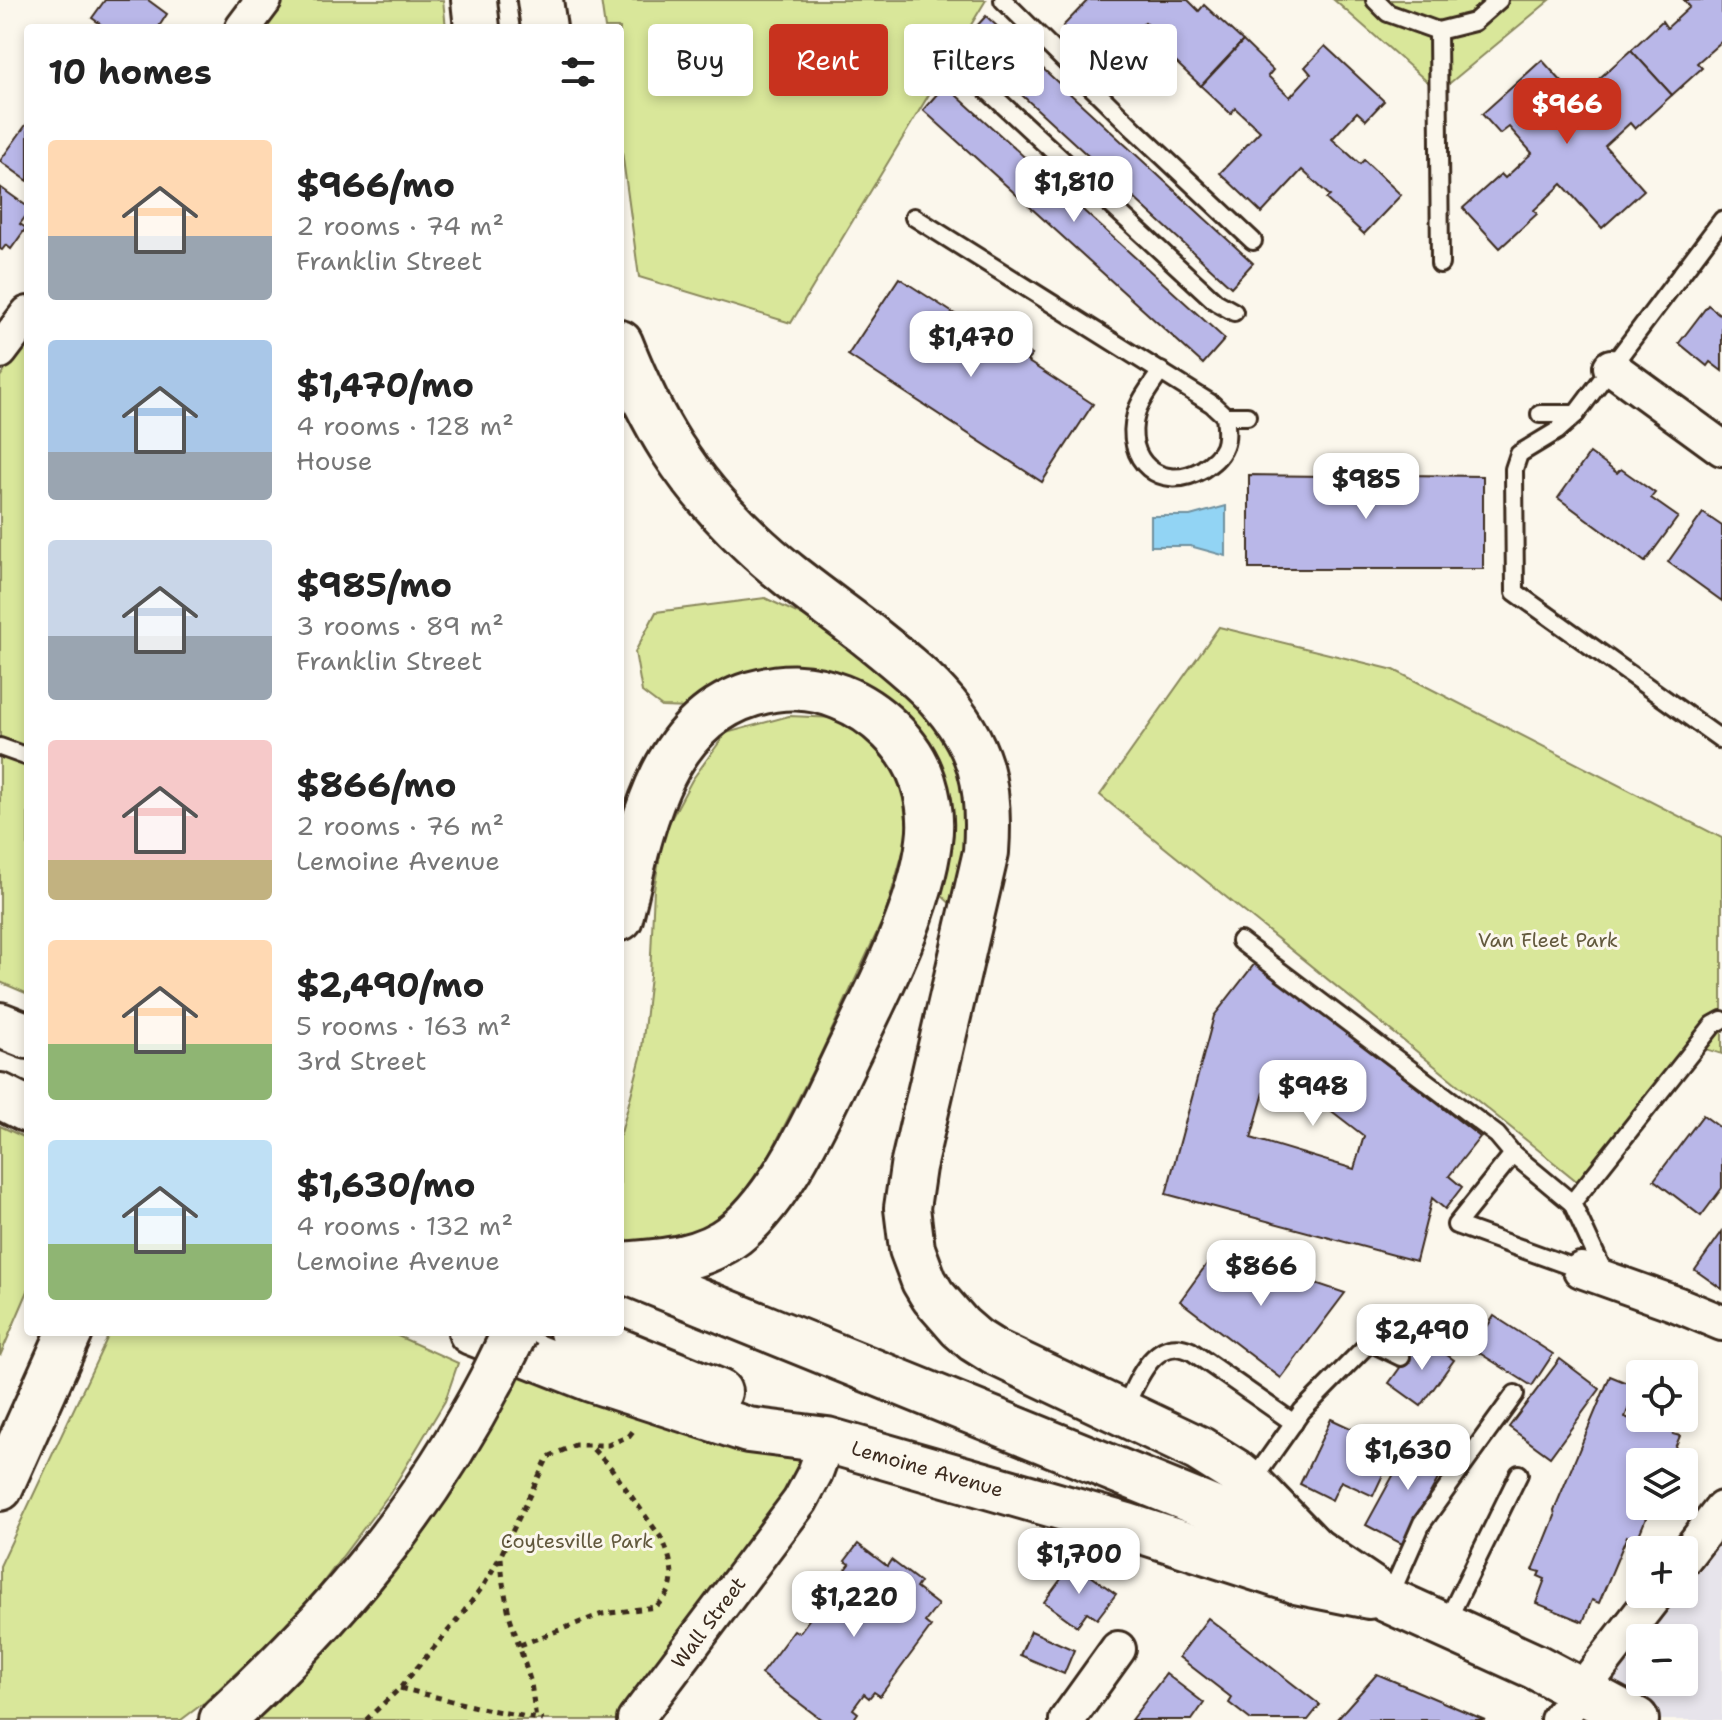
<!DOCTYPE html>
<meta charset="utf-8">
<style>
body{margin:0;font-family:"Shantell Sans",sans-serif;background:#f2f2f2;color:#222;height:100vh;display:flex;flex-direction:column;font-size:30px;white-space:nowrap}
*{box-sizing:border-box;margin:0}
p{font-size:26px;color:#767676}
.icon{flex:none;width:44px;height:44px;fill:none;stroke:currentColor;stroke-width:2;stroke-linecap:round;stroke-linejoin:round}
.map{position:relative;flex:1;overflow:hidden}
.side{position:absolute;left:24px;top:24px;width:600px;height:1312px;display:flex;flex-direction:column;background:#fff;border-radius:8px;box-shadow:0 4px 12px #0003}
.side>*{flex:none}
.guide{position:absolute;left:648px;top:24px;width:760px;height:72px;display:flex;gap:16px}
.buttons{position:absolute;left:1626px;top:1360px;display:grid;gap:16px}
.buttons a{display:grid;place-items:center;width:72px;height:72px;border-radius:8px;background:#fff;box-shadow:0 4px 12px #0003;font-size:40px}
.price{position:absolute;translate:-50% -68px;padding:0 18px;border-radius:16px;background:#fff;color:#222;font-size:26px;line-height:52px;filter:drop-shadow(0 2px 4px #0008)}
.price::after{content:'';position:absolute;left:50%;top:48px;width:24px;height:18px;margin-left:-12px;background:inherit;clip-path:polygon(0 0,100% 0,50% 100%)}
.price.on{background:#c8321e;color:#fff}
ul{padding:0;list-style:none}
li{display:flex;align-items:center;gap:24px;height:200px;padding:0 24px}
li span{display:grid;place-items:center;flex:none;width:224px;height:160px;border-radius:8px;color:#555}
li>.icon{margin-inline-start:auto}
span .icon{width:96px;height:96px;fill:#fffc;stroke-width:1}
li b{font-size:34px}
h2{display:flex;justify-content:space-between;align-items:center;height:96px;padding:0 24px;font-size:34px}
.pill{padding:0 28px;border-radius:8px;background:#fff;box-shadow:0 4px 12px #0003;font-size:28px;line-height:72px}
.pill.on{background:#c8321e;color:#fff}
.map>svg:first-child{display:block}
.built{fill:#e7e4eb;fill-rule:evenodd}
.green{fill:#d9e79a;stroke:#8a885c;stroke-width:2}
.water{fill:#92d4f4;stroke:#6f909e;stroke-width:2}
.building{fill:#b9b7e8;stroke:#3b2a1e;stroke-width:2;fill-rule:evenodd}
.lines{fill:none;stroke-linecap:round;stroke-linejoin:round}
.lane-casing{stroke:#3b2a1e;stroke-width:22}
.street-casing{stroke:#3b2a1e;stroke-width:40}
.primary-casing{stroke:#3b2a1e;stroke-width:50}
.highway-casing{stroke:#3b2a1e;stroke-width:50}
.path{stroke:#3b2a1e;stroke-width:5;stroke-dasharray:6 6;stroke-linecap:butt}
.lane{stroke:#fbf7ec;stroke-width:16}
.street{stroke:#fbf7ec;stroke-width:34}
.primary{stroke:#fbf7ec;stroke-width:44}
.highway{stroke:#fbf7ec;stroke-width:44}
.highway-bridge-casing{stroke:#3b2a1e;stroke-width:50;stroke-linecap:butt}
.highway-bridge{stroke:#fbf7ec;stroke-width:44}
.labels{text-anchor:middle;stroke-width:6;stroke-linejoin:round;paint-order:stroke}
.park-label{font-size:20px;fill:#62593d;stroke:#fbf7ec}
.street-label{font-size:20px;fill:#3b2a1e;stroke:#fbf7ec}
</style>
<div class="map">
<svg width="1722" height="1720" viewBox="0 0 1722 1720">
<rect width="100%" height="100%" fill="#fbf7ec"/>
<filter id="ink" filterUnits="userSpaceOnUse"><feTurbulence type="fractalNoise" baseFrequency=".0125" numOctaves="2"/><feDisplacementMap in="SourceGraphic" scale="16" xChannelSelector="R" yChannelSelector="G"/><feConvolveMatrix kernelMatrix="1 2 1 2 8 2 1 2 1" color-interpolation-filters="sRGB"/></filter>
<g filter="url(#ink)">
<path class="built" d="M 1722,1509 L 1722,1720 L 1636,1720 L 1581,1691 L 1656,1594 L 1684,1594 L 1684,1558 ZM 1640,1638 L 1684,1638 L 1684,1682 L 1640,1682 Z"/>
<g class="green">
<path d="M 274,0 L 443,0 L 446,28 L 253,28 Z"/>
<path d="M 601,0 L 986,0 L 791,323 L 639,277 L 620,137 L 620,28 L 605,28 Z"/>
<path d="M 1334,0 L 1550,0 L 1439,92 Z"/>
<path d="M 28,338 L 28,994 L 0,982 L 0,377 Z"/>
<path d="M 765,598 L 850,638 L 950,735 L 973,793 L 959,912 L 941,895 L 946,863 L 943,790 L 929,740 L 884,699 L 772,673 L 731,679 L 721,690 L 691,708 L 662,707 L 642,692 L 635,652 L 656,612 Z"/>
<path d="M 1219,627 L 1394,670 L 1722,838 L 1722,1054 L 1696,1046 L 1589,1191 L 1100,795 Z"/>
<path d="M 789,716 L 837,718 L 872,742 L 900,772 L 908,835 L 885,915 L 816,1064 L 770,1154 L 734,1206 L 716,1226 L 683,1246 L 638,1244 L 620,1240 L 620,1137 L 641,1057 L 650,976 L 654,889 L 664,832 L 692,780 L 726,733 Z"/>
<path d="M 0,1126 L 28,1139 L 28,1291 L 0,1356 Z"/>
<path d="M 110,1332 L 389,1332 L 458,1363 L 445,1401 L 390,1493 L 300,1613 L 205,1702 L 181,1720 L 0,1720 L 0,1566 Z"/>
<path d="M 511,1349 L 827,1440 L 635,1720 L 222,1720 Z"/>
</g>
<path class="water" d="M 1226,506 L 1226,556 L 1190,546 L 1151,546 L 1151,516 L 1190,516 Z"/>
<g class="building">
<path d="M 105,0 L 148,0 L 167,14 L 158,28 L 106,28 L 92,18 Z"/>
<path d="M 1088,0 L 1188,0 L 1199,11 L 1204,5 L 1243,41 L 1201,86 L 1165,52 L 1170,46 L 1145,22 L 1105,65 L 1063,26 Z"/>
<path d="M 1684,0 L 1722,0 L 1722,41 L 1697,63 L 1702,68 L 1672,95 L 1631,50 L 1662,21 L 1667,28 L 1690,7 Z"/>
<path d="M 986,16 L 1253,263 L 1231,287 L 963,41 Z"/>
<path d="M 1243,41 L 1273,70 L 1268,76 L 1290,97 L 1311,74 L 1305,67 L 1325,46 L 1384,101 L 1366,120 L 1357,112 L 1332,139 L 1360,164 L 1364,160 L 1401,195 L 1364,234 L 1326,199 L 1330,196 L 1302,170 L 1262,213 L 1220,173 L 1260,131 L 1235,108 L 1231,114 L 1201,86 Z"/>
<path d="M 1631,50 L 1672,95 L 1635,129 L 1630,123 L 1605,146 L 1644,190 L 1602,228 L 1562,184 L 1534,210 L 1537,214 L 1500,248 L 1463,208 L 1501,174 L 1505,178 L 1532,153 L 1509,127 L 1500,134 L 1482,114 L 1542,60 L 1563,83 L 1556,89 L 1575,111 L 1598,91 L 1592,85 Z"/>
<path d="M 945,85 L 1225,339 L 1203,364 L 923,110 Z"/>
<path d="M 28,122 L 28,181 L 0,161 Z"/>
<path d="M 0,187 L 28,207 L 28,213 L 20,224 L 26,228 L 11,249 L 6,245 L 2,250 L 0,249 Z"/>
<path d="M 899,278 L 964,320 L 969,313 L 1032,355 L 1027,361 L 1093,404 L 1042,482 L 848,355 Z"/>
<path d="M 1708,305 L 1722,316 L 1722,371 L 1710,362 L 1707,366 L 1679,343 Z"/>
<path d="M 1590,453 L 1617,473 L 1621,469 L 1655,493 L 1651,498 L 1678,517 L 1645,562 L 1558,498 Z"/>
<path d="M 1330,468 L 1403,468 L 1403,475 L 1483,476 L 1483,569 L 1249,569 L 1249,475 L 1330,476 Z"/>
<path d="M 1703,513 L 1722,526 L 1722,601 L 1668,562 Z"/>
<path d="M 1256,962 L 1480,1137 L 1449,1176 L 1462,1187 L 1445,1209 L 1432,1198 L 1416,1261 L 1166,1194 L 1214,1016 ZM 1272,1065 L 1364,1136 L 1354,1169 L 1251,1138 Z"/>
<path d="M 1703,1115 L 1722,1129 L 1722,1188 L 1701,1216 L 1654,1180 Z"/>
<path d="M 1722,1232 L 1722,1289 L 1695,1270 Z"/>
<path d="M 1217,1250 L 1345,1293 L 1281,1378 L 1180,1301 Z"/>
<path d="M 1426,1307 L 1452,1321 L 1439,1345 L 1413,1332 Z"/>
<path d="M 1494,1316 L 1553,1354 L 1532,1386 L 1473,1349 Z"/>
<path d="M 1422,1337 L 1454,1360 L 1421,1406 L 1389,1383 Z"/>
<path d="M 1560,1359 L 1600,1389 L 1550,1457 L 1509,1427 Z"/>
<path d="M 1610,1376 L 1637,1387 L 1625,1417 L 1636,1422 L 1640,1413 L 1640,1418 L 1679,1418 L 1673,1434 L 1680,1436 L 1669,1462 L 1640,1462 L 1640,1506 L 1651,1506 L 1637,1540 L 1627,1536 L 1599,1603 L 1592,1600 L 1583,1622 L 1536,1603 L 1545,1579 L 1538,1576 L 1540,1572 L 1533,1570 L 1555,1516 L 1554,1510 Z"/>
<path d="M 1331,1419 L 1395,1449 L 1373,1496 L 1341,1481 L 1332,1500 L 1300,1484 Z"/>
<path d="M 1413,1439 L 1449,1459 L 1402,1544 L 1366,1525 Z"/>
<path d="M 858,1544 L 887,1566 L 891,1560 L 920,1582 L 916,1588 L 938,1605 L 925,1622 L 931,1627 L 880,1696 L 874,1692 L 869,1698 L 864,1694 L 853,1709 L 858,1713 L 853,1720 L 822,1720 L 761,1674 L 794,1630 L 799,1633 L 850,1564 L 845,1561 Z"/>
<path d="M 1073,1563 L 1116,1594 L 1097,1619 L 1087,1612 L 1077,1626 L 1044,1602 Z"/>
<path d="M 1208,1618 L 1320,1705 L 1308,1720 L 1251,1720 L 1229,1703 L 1232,1698 L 1179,1657 Z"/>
<path d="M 1031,1631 L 1074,1650 L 1064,1674 L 1020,1655 Z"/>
<path d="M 1166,1674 L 1204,1703 L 1192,1720 L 1131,1720 Z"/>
<path d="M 1377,1674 L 1485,1720 L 1336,1720 Z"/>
</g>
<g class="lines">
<g class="lane-casing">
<g id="lane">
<path d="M 1003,0 L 1135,130 L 1253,241"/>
<path d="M 1375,0 L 1388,13 L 1438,31 L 1474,22 L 1499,0"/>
<path d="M 1438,31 L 1440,264"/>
<path d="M 975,79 L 1216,302 L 1234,312"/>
<path d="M 914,217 L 1212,404 L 1225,416 L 1247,416"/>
<path d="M 1722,220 L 1576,414 L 1557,431 L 1519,454 L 1514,469 L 1515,592 L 1722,740"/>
<path d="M 1161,371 C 1152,385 1140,399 1136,414 C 1123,460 1161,494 1203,469 C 1212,463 1220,457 1224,447 C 1228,437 1226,426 1225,416"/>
<path d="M 1540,414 L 1576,414"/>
<path d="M 0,747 L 28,757"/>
<path d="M 1240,941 L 1497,1135 L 1513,1154"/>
<path d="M 1572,1203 L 1713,1025 L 1722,1020"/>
<path d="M 1581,1270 L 1456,1225 L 1513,1154 L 1572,1203 L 1606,1277"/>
<path d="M 1123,1412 C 1135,1386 1153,1333 1191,1351 L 1294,1423"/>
<path d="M 1251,1483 L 1302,1411 L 1370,1342 L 1401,1357"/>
<path d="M 1389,1598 L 1422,1523 L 1515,1394"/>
<path d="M 1446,1623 L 1519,1474"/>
</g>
</g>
<g class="street-casing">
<g id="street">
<path d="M 243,28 L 264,0"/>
<path d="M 0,351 L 28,314"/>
<path d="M 1611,367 L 1722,448"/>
<path d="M 1581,1270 L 1676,1304 L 1722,1323"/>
<path d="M 1684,1558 L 1722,1509"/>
<path id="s1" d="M 635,1720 L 800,1501 L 815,1473 L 827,1440"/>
<path d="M 1067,1720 L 1118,1649"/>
<path d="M 1558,1720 L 1656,1594"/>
</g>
</g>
<g class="primary-casing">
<g id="primary">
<path d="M 620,343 C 652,424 685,479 749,540 C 785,575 828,604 868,635 C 914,672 962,708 980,767 C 988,795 988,824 986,852 L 913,1167 L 907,1208 L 912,1249 L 924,1281 L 933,1296 L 960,1327 L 975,1340 L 994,1352 L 1199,1449 L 1234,1471 L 1250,1484 L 1314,1550"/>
<path d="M 0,1025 L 28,1036"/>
<path d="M 0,1096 L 28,1110"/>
<path d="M 620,1269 L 1314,1550 L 1388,1600 L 1536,1667 L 1636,1720"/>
<path id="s2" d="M 471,1332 L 591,1379 L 748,1430 L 827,1440 L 1127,1526 L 1300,1582 L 1369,1596"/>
<path d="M 572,1332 L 719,1392"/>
</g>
</g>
<g class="highway-casing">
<g id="highway">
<path d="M 474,0 L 477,28"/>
<path d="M 540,0 L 544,28"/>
<path d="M 620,918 C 640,836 657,723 752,694 C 783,685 810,685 840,697 C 876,711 911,744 923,781 C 929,800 932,821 929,841 C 921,909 877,994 847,1055 C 821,1110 783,1196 735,1234 C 701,1260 661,1262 620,1265"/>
<path d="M 0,1488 L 70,1332"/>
<path d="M 222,1720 C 335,1616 422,1513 493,1377"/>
</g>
</g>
<g class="path">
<path d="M 501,1558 L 503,1583 L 509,1614 L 531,1683 L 536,1720"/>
<path d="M 520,1645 L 602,1614 L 656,1607 C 660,1602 666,1597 669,1591 C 676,1575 669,1553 662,1539 L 611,1468 L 590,1446"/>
<path d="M 400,1688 L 480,1708 L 543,1720"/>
<path d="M 366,1720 L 400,1688 L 459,1618 L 484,1585 L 500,1557 L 548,1457 L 575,1445 L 608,1445 L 629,1436 L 633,1431"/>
</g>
<use href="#lane" class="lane"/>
<use href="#street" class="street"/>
<use href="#primary" class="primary"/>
<use href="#highway" class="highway"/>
<g class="highway-bridge-casing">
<path id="highway-bridge" d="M 493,1377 L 515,1332"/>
</g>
<use href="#highway-bridge" class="highway-bridge"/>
</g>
</g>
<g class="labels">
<g class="park-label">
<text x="1548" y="947">Van Fleet Park</text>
<text x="577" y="1548">Coytesville Park</text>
</g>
<g class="street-label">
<text dy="7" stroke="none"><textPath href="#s2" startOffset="478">Lemoine Avenue</textPath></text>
<text dy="7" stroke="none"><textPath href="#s1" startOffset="122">Wall Street</textPath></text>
</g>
</g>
</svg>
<div class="buttons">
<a><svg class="icon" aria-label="locate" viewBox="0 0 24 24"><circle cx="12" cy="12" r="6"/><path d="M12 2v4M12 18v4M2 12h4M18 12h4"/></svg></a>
<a><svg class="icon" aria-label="layers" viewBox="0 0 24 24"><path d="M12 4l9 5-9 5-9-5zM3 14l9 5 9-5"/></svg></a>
<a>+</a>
<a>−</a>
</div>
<b class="price on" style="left:1567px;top:146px">$966</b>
<b class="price" style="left:1074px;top:224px">$1,810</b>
<b class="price" style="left:971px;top:379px">$1,470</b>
<b class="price" style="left:1366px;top:521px">$985</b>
<b class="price" style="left:1313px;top:1128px">$948</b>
<b class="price" style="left:1261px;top:1308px">$866</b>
<b class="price" style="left:1422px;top:1372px">$2,490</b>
<b class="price" style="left:1408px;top:1492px">$1,630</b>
<b class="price" style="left:1079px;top:1596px">$1,700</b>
<b class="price" style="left:854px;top:1639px">$1,220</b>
<div class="guide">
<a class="pill">Buy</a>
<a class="pill on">Rent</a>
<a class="pill">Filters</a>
<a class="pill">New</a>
</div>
<section class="side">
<h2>10 homes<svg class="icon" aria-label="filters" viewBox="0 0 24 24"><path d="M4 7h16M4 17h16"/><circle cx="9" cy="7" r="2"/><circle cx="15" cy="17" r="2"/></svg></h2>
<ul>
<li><span style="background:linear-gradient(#ffd9b3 60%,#9aa5b1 0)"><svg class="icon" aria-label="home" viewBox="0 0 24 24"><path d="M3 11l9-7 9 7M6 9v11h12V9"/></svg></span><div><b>$966/mo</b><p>2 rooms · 74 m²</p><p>Franklin Street</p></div></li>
<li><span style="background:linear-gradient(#a9c7e8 70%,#9aa5b1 0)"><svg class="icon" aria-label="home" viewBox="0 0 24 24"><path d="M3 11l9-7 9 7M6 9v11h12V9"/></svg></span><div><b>$1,470/mo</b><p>4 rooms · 128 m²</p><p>House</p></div></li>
<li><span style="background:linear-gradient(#c9d6e8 60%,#9aa5b1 0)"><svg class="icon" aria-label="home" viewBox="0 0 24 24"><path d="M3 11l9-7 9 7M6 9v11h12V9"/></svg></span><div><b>$985/mo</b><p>3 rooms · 89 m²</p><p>Franklin Street</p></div></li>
<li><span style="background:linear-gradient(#f6c9c9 75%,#c2b280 0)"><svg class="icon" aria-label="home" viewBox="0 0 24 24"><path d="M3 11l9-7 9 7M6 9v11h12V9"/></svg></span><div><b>$866/mo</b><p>2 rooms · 76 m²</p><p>Lemoine Avenue</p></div></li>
<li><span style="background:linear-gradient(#ffd9b3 65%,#8fb573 0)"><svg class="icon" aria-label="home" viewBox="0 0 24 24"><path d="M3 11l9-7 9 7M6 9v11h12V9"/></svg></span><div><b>$2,490/mo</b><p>5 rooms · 163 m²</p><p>3rd Street</p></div></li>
<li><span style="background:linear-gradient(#bfe0f5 65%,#8fb573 0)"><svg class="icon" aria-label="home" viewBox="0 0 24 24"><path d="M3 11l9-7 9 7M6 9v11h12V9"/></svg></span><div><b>$1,630/mo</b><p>4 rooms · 132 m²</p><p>Lemoine Avenue</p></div></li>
</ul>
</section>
</div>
